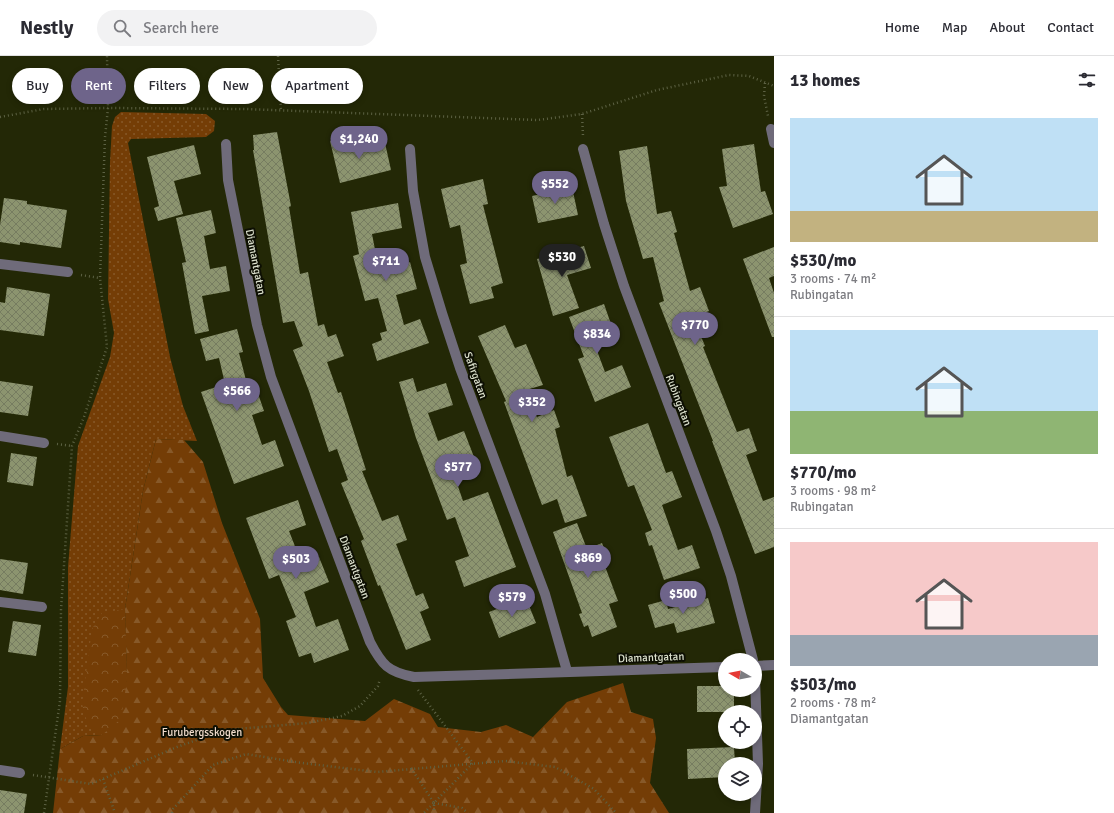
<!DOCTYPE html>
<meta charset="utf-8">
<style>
body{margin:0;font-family:Signika,sans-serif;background:#f2f2f3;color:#2b2b33;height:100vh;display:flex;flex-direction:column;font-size:15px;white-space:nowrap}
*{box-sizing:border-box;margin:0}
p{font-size:13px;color:#7c7c81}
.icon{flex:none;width:22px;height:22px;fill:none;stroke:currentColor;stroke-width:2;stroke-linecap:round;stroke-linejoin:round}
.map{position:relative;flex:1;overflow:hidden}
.panel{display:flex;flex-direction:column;background:#fff;width:340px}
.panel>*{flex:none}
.guide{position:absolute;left:12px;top:12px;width:380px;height:36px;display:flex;gap:8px}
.needle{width:26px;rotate:279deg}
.tools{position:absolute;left:718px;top:597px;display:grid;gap:8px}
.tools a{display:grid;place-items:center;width:44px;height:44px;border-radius:50%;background:#fff;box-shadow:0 2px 6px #0003;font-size:20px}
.price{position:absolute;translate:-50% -34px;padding:0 9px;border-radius:14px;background:#6e648a;color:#fff;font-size:13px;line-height:26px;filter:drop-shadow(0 1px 2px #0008)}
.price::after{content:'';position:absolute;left:50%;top:24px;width:12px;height:9px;margin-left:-6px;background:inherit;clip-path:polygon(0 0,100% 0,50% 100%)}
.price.selected{background:#222;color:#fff}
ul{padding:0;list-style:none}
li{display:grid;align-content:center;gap:8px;height:212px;padding:0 16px}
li+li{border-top:1px solid #e1e1e2}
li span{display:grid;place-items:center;height:124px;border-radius:0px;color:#555}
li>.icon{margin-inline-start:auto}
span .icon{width:72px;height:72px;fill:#fffc;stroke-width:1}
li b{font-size:17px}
h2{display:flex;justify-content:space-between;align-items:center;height:48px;padding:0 16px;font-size:17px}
.pill{padding:0 14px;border-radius:18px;background:#fff;box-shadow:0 2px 6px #0003;font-size:14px;line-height:36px}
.pill.selected{background:#6e648a;color:#fff}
header{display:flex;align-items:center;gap:24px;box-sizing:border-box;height:56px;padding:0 20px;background:#fff;border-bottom:1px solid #e1e1e2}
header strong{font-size:19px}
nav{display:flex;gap:22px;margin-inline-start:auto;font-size:14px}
.search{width:280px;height:36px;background:#f2f2f3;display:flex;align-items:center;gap:10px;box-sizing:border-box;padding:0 14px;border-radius:22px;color:#7c7c81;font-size:15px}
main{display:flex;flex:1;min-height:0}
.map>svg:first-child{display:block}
.grass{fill:url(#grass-dots)}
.forest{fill:url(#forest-firs)}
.park{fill:url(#park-crowns)}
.building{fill:url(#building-cross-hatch)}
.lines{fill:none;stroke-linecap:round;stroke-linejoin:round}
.path{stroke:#5d6244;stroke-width:2.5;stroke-dasharray:1 3;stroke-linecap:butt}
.minor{stroke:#6f6b7a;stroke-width:10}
.labels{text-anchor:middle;stroke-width:4;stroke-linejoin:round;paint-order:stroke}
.street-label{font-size:11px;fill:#dce1cd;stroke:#0d0f03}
.park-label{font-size:11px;fill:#f1dccc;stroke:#0d0f03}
</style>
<header>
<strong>Nestly</strong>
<div class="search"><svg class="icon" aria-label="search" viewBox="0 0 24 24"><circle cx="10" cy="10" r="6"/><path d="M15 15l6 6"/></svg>Search here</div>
<nav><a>Home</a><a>Map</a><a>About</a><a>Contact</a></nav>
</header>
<main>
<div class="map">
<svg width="774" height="757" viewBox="0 0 774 757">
<defs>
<pattern id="grass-dots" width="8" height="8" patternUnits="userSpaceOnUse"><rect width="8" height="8" fill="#743d06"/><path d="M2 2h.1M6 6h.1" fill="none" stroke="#875929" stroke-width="1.8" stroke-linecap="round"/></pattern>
<pattern id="forest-firs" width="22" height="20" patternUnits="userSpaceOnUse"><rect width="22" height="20" fill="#743d06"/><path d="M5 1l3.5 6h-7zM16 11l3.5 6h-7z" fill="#875929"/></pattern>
<pattern id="park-crowns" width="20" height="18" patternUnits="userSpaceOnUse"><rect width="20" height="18" fill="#743d06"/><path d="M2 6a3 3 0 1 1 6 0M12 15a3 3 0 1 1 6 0" fill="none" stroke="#875929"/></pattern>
<pattern id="building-cross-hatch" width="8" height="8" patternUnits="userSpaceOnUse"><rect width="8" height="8" fill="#8c946f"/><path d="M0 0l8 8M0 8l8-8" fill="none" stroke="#767c60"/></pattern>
</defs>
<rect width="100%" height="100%" fill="#232806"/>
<path class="grass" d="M 121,56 L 206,58 L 215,65 L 214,75 L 206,81 L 131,83 L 128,87 L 170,301 L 183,350 L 197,385 L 156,383 L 143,435 L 125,553 L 127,624 L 102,679 L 83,680 L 60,693 L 68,631 L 68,511 L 78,390 L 110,301 L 114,277 L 108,243 L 110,106 L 112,70 L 115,61 Z"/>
<path class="forest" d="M 156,383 L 184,384 L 203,406 L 222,467 L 260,563 L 263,622 L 281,651 L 288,659 L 365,665 L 394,643 L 430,658 L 438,671 L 481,676 L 506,669 L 533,681 L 567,646 L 623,627 L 631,656 L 653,663 L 656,682 L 650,727 L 669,757 L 53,757 L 60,693 L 83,680 L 102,679 L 127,624 L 125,553 L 143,435 Z"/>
<path class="park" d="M 125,553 L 127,624 L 121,663 L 102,679 L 87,666 L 82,648 L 92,573 L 102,557 Z"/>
<g class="building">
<path d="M 277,76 L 291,150 L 289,151 L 300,218 L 308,216 L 318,270 L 324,268 L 328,281 L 336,278 L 344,300 L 327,306 L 338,337 L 341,336 L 366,414 L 362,415 L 382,465 L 398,459 L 407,484 L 396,488 L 416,540 L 423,537 L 429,552 L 420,556 L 431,584 L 406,594 L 380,529 L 378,530 L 361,485 L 364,483 L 341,427 L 348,424 L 337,393 L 329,396 L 309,335 L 293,294 L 303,290 L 294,265 L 283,267 L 253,94 L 254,94 L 253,79 Z"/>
<path d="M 346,81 L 350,95 L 385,87 L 391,114 L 340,127 L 330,85 Z"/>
<path d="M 754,88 L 761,136 L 765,135 L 773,158 L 733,172 L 719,131 L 727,130 L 722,93 Z"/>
<path d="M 194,89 L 201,118 L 174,125 L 183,158 L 158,165 L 154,152 L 159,150 L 147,101 Z"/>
<path d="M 647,90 L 657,158 L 671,155 L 677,176 L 674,177 L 690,235 L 700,231 L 709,255 L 693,261 L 705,290 L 703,291 L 737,376 L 749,372 L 757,395 L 746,399 L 763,445 L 774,441 L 774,491 L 755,498 L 712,385 L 713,385 L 659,247 L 664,245 L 653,201 L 643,203 L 626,145 L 619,95 Z"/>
<path d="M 483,123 L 488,148 L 483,149 L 503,227 L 491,231 L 494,242 L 470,248 L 460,209 L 467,207 L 460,169 L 450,172 L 441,133 Z"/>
<path d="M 572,131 L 578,159 L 538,167 L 532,140 Z"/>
<path d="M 4,142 L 27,145 L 27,148 L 67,154 L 61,192 L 20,186 L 20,189 L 0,186 L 0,169 Z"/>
<path d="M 398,147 L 402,172 L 372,178 L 379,214 L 410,206 L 417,233 L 396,239 L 404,269 L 420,263 L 429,287 L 377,305 L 372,288 L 382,284 L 380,277 L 387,275 L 378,242 L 365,245 L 353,200 L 359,198 L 351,156 Z"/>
<path d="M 211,154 L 216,177 L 204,180 L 210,213 L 226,210 L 230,235 L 202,240 L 209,275 L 195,278 L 182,207 L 186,206 L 176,162 Z"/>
<path d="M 584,190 L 591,212 L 567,219 L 579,252 L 553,260 L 537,203 Z"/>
<path d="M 774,191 L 774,220 L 769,222 L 774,237 L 774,281 L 772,281 L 743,203 Z"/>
<path d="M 7,231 L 50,238 L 44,280 L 0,274 L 0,246 L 5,247 Z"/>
<path d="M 604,248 L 612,271 L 591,279 L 605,316 L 622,309 L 631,331 L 595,346 L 578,303 L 584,301 L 569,261 Z"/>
<path d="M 505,269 L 515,292 L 526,288 L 543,329 L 526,334 L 537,361 L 554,354 L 560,371 L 555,373 L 567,421 L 572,419 L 587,460 L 565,467 L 557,443 L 542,449 L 504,346 L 506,345 L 478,280 Z"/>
<path d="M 237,273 L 243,296 L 239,297 L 248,332 L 255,329 L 264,355 L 252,359 L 262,389 L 275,384 L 284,410 L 234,428 L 201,336 L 225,328 L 219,302 L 206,305 L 200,283 Z"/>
<path d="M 413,322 L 417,336 L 446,327 L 453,349 L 428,357 L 438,385 L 464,375 L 474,401 L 451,410 L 463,445 L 488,436 L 516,511 L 464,531 L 455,505 L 469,500 L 455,461 L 447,464 L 416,382 L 399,326 Z"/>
<path d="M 0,325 L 33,330 L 28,360 L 0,356 Z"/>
<path d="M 648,367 L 666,417 L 672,415 L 682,441 L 662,449 L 678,494 L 692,489 L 700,512 L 664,524 L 652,489 L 649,490 L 645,477 L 652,474 L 634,429 L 628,431 L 609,381 Z"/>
<path d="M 11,397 L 37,401 L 33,430 L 7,426 Z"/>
<path d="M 298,444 L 306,469 L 289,475 L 302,508 L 319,501 L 329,526 L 304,536 L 316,571 L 338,563 L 349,594 L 314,607 L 311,597 L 299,601 L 286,565 L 296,561 L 279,519 L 269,523 L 246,462 Z"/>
<path d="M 577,467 L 587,493 L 602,487 L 608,503 L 603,505 L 618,545 L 609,548 L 617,571 L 592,581 L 588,569 L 584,571 L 579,558 L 582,557 L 553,476 Z"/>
<path d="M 0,503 L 28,507 L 23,538 L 0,534 Z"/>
<path d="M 526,542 L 536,567 L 499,582 L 489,556 Z"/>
<path d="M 708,542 L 715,567 L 677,577 L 674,567 L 655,572 L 648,549 L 666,544 L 668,553 Z"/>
<path d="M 13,565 L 41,569 L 36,600 L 8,596 Z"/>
<path d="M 697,630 L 725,630 L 725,634 L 734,634 L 734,656 L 697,656 Z"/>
<path d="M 734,691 L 735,708 L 725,708 L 725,721 L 688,723 L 687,693 Z"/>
<path d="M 0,734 L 27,738 L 24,757 L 0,757 Z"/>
</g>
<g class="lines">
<g class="path">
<path d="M 278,0 L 281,55"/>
<path d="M 765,27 L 764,40 L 768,60"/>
<path d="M 582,58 L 583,80"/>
<path d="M 0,61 L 44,53 L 108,52 L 245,53 L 538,64 L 582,58 L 657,34 L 729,19 L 749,20 L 774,30"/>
<path d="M 81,219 L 100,222"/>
<path d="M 57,388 L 72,390"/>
<path d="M 418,634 L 473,707 L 424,757"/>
<path d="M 411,712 L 434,747 L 434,757"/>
<path d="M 33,719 L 91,728 L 177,691 L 225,674 L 308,667 L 342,660 L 360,650 L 378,630 L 380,623"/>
<path d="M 103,723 L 115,757"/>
<path d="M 434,747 L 462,752 L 468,757"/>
<path d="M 44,757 L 60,645 L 61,554 L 72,390 L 84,361 L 107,291 L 100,222 L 105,81 L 108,52 L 107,0"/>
<path d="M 172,757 L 173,753 L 213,709 L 246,698 L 302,707 L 377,716 L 505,705 L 555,711 L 594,733 L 616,757"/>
</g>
<g class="minor">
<path d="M 771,73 L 774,87"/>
<path d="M 226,88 L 228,124 L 257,269 L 271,321 L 370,586 C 382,609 388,616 414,621 L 725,611"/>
<path d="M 410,93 L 413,135 L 425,201 L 442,257 L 460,312 L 545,538 L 567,615"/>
<path d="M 583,93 L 604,168 L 624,230 L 716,475 L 731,520 L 753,604"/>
<path d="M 0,208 L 68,216"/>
<path d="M 0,380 L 44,387"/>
<path d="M 0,546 L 42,551"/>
<path d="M 755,610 L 774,609"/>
<path d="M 755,622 L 758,708 L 755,757"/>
<path d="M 0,714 L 20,717"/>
</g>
</g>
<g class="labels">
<g class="street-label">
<text transform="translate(256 206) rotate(79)" y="4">Diamantgatan</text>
<text transform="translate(476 319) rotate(70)" y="4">Safirgatan</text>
<text transform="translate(679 344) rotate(69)" y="4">Rubingatan</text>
<text transform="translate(355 511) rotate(69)" y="4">Diamantgatan</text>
<text transform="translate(651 601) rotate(-2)" y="4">Diamantgatan</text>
</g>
<g class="park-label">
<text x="202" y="680">Furubergsskogen</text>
</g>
</g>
</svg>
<div class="tools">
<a><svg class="needle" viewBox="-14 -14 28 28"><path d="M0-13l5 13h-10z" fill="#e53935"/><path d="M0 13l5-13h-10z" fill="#7c7c81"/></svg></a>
<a><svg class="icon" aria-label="locate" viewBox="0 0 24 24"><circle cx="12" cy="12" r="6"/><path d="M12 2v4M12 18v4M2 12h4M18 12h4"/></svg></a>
<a><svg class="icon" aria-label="layers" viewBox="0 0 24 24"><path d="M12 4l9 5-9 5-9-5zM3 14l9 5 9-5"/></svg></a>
</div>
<b class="price" style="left:359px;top:104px">$1,240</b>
<b class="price" style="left:555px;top:149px">$552</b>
<b class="price selected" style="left:562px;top:222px">$530</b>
<b class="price" style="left:386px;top:226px">$711</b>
<b class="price" style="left:695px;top:290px">$770</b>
<b class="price" style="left:597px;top:299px">$834</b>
<b class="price" style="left:237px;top:356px">$566</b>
<b class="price" style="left:532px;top:367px">$352</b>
<b class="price" style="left:458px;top:432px">$577</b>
<b class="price" style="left:588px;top:523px">$869</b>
<b class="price" style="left:296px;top:524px">$503</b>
<b class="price" style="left:683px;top:559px">$500</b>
<b class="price" style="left:512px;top:562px">$579</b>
<div class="guide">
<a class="pill">Buy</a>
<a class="pill selected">Rent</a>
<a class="pill">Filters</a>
<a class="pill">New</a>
<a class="pill">Apartment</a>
</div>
</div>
<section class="panel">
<h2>13 homes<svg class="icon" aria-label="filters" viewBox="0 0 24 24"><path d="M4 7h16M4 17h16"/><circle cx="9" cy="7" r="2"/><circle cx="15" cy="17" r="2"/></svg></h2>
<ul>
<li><span style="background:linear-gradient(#bfe0f5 75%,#c2b280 0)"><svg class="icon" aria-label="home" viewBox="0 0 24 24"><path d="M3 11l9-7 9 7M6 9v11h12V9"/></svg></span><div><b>$530/mo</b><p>3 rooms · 74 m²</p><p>Rubingatan</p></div></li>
<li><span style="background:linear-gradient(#bfe0f5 65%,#8fb573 0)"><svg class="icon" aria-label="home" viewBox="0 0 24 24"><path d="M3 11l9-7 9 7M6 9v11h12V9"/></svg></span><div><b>$770/mo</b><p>3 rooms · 98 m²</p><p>Rubingatan</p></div></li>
<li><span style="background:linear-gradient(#f6c9c9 75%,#9aa5b1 0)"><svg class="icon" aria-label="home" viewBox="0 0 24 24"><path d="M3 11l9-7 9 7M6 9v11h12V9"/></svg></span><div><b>$503/mo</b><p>2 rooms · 78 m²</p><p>Diamantgatan</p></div></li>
</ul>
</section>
</main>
